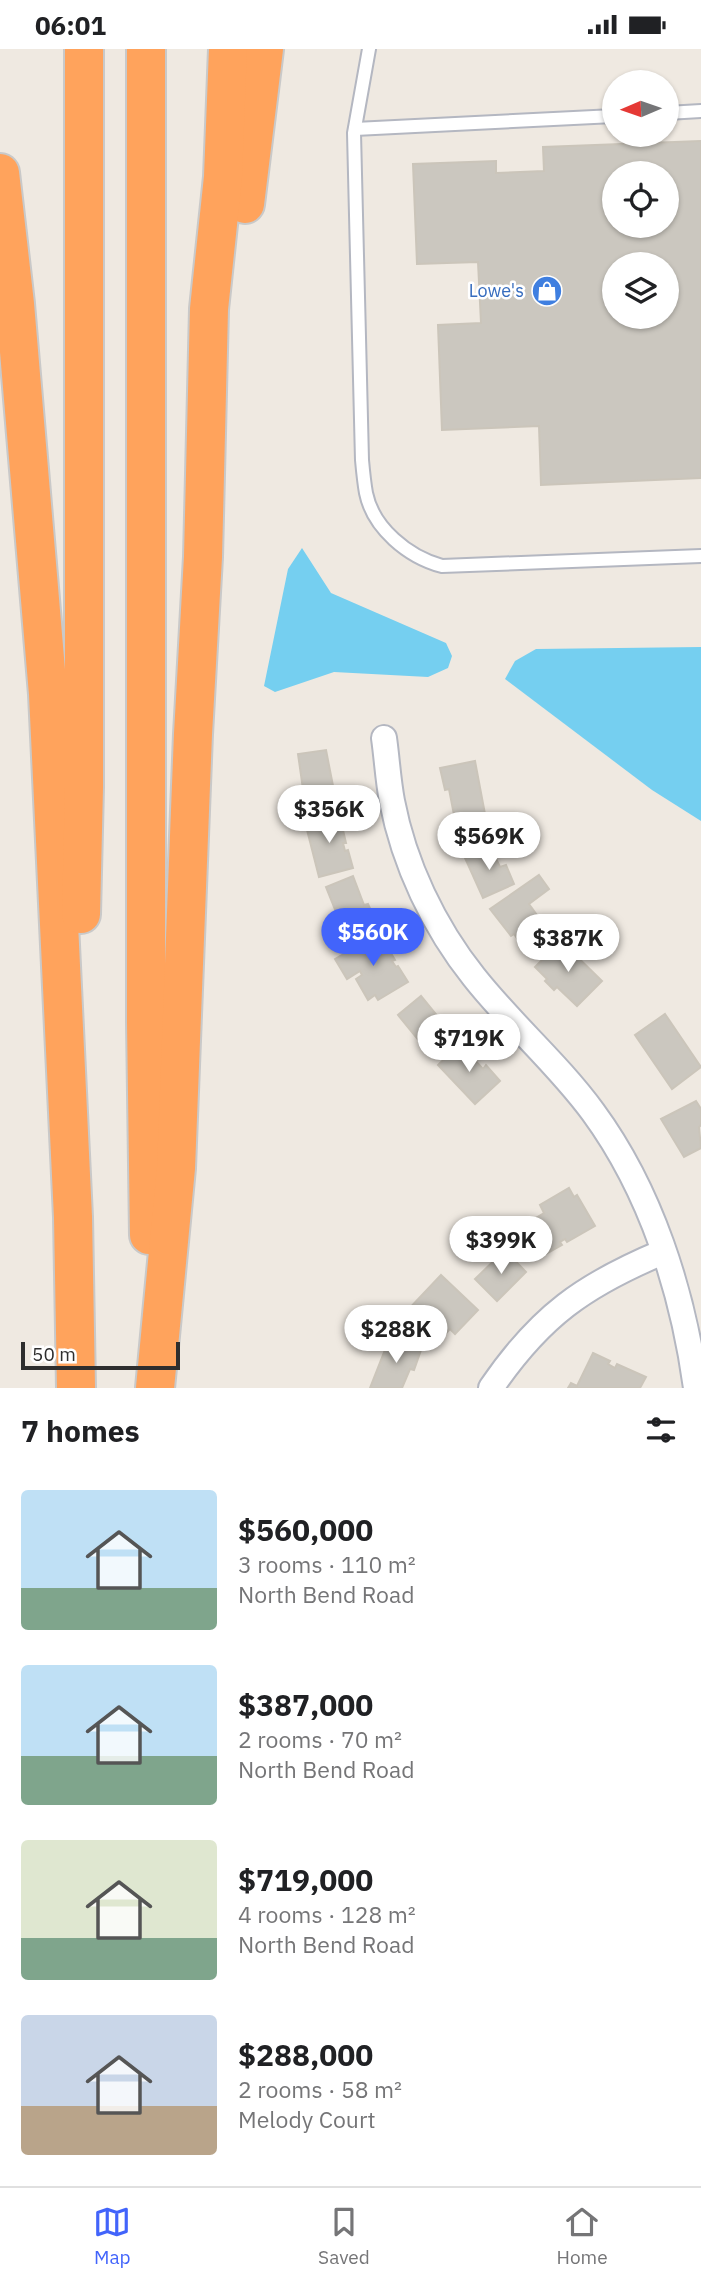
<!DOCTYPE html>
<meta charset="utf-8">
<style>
body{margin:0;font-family:"IBM Plex Sans",sans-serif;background:#f6f6f6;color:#202124;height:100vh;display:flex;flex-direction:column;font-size:26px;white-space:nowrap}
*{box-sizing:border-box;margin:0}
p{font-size:23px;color:#757577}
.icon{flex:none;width:38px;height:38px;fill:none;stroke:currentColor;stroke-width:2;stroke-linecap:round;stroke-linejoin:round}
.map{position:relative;height:1339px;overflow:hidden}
.drawer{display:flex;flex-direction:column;background:#fff;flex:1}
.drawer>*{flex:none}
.needle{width:46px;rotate:268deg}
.tools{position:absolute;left:602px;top:21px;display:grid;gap:14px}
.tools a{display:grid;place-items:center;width:77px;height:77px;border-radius:50%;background:#fff;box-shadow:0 2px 5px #0004;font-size:35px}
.scale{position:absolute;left:21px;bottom:18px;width:159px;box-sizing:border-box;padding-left:7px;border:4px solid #2e2e2e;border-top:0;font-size:19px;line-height:24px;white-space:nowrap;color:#2e2e2e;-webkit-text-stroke:5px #fff;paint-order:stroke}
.price{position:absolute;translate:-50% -60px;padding:0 16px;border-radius:24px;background:#fff;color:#222;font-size:23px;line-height:46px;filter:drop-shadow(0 2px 4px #0008)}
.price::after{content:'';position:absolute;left:50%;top:42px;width:21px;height:16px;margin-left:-10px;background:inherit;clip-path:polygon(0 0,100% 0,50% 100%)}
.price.on{background:#4264fb;color:#fff}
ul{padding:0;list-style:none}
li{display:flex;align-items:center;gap:21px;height:175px;padding:0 21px}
li span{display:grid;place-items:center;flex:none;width:196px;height:140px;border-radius:7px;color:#555}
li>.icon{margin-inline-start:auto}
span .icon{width:84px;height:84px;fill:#fffc;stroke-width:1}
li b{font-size:30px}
h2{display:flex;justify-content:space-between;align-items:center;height:84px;padding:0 21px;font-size:30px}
.status{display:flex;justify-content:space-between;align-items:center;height:49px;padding:0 35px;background:#fff;direction:ltr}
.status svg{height:19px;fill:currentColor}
.menu{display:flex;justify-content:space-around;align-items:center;height:98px;border-top:2px solid #e0e0e0;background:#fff;font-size:19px;color:#757577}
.menu a{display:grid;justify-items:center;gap:4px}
.menu .on{color:#4264fb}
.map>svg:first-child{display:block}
.water{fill:#75cff0}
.building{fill:#cbc7bf;stroke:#cbc5ba;stroke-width:2;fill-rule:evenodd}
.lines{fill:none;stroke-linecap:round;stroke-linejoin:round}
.service-casing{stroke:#b4b7c1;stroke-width:16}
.minor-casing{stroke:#b4b7c1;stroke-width:28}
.motorway-casing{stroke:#c9c9c9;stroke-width:42}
.service{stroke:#fff;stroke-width:12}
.minor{stroke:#fff;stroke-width:24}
.motorway{stroke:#ffa35c;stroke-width:38}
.labels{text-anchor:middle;stroke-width:5;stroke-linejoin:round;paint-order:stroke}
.shop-label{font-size:18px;fill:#366cbe;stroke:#fff;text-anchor:end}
</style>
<div class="status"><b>06:01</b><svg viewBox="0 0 49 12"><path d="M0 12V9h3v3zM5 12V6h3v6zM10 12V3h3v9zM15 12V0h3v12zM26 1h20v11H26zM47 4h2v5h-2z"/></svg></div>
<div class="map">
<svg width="701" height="1339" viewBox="0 0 701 1339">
<rect width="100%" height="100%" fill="#efe9e1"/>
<g class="water">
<path d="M 302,499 L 331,544 L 446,594 L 452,607 L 448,619 L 428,628 L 334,623 L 275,643 L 264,637 L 288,520 Z"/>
<path d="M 701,598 L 701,772 L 652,741 L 505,630 L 515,612 L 536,600 Z"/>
</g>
<g class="building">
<path d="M 701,92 L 701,429 L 541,436 L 539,377 L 442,381 L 438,276 L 481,274 L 478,213 L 417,215 L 413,115 L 496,112 L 496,124 L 544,122 L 543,98 ZM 614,124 L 667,124 L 667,177 L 614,177 ZM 614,215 L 667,215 L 667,268 L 614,268 Z"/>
<path d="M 326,701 L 334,742 L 304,747 L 298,705 Z"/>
<path d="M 475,712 L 485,765 L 455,771 L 449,740 L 445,741 L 440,719 Z"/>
<path d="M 339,764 L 346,794 L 343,794 L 345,802 L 348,801 L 353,819 L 319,828 L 305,773 Z"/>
<path d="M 490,797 L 500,818 L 506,816 L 514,835 L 483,849 L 465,809 Z"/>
<path d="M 539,826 L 549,840 L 529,855 L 550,884 L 526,902 L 514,885 L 511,887 L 490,860 Z"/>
<path d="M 353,827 L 364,856 L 368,855 L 377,875 L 346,888 L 326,838 Z"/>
<path d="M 379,884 L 395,911 L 392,912 L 396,918 L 398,917 L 408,933 L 378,951 L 375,946 L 368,951 L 356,930 L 362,926 L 360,922 L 347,930 L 335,910 Z"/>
<path d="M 561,892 L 602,932 L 577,957 L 557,938 L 554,941 L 545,932 L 547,930 L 535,918 Z"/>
<path d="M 421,947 L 448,980 L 425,999 L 398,966 Z"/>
<path d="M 665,965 L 701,1018 L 672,1040 L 635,986 Z"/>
<path d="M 460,995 L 483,1020 L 486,1016 L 500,1032 L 475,1055 L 438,1016 Z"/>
<path d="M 696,1052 L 701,1060 L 701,1076 L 699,1078 L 701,1099 L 684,1108 L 661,1070 Z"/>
<path d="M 569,1139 L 574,1148 L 577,1146 L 595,1177 L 567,1193 L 565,1190 L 560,1193 L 562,1196 L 546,1205 L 529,1173 L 544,1164 L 540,1156 Z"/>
<path d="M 505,1201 L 526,1223 L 497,1252 L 475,1230 Z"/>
<path d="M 441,1226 L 478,1261 L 455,1285 L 450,1280 L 436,1295 L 405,1264 Z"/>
<path d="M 390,1288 L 421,1301 L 414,1321 L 410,1320 L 402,1339 L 370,1339 Z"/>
<path d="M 593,1304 L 610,1312 L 608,1315 L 615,1319 L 617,1315 L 646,1328 L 640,1339 L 568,1339 L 571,1334 L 577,1337 Z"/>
</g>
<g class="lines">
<g class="service-casing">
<g id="service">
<path d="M 369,0 L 354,84 L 362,411 C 363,422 364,433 366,444 C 373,479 408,508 442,517 L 701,507"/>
<path d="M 667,64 L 701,62"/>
<path d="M 355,80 L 614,67"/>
</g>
</g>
<g class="minor-casing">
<g id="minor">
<path d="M 384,689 C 387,710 388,731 392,752 C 404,815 434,878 474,928 C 511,975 558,1015 593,1063 C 651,1142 683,1243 696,1339"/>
<path d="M 491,1339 C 540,1267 584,1236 663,1203"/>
</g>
</g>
<g class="motorway-casing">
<g id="motorway">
<path d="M 146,0 L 146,973 L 149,1186"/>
<path d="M 0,124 L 15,255 L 48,645 L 73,1168 L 76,1339"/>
<path d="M 245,155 L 264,0"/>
<path d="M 81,865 L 84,738 L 84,0"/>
<path d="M 155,1339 L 176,1119 L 193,685 L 203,508 L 209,260 L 223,128 L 228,0"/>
</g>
</g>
<use href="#service" class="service"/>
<use href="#minor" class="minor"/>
<use href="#motorway" class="motorway"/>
</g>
<defs>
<g id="shop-disc" transform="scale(1.575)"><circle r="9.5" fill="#3f7fe0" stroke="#fff"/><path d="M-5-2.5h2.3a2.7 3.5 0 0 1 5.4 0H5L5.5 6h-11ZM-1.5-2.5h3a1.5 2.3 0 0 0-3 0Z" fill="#fff"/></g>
</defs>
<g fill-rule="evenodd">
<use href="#shop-disc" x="547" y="242"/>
</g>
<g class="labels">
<g class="shop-label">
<text x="524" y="248">Lowe's</text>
</g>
</g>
</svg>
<div class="tools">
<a><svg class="needle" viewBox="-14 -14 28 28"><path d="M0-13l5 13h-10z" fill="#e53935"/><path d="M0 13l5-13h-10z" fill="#757577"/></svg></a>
<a><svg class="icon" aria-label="locate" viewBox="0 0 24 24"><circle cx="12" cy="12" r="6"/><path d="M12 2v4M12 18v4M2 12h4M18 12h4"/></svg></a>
<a><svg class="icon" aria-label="layers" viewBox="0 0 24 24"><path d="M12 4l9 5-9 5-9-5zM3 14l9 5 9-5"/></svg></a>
</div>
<div class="scale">50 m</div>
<b class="price" style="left:329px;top:796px">$356K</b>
<b class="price" style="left:489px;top:823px">$569K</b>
<b class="price on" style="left:373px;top:919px">$560K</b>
<b class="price" style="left:568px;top:925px">$387K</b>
<b class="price" style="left:469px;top:1025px">$719K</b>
<b class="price" style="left:501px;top:1227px">$399K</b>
<b class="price" style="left:396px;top:1316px">$288K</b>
</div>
<section class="drawer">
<h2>7 homes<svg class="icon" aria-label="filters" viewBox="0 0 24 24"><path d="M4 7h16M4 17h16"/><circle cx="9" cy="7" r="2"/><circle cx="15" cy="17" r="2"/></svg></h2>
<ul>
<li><span style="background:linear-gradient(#bfe0f5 70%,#7fa58c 0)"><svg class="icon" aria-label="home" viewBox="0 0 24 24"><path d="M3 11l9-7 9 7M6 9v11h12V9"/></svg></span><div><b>$560,000</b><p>3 rooms · 110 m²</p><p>North Bend Road</p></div></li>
<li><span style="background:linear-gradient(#bfe0f5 65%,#7fa58c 0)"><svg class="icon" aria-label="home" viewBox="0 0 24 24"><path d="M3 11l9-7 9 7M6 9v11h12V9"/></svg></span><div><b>$387,000</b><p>2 rooms · 70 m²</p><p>North Bend Road</p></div></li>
<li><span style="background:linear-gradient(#dfe7d0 70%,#7fa58c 0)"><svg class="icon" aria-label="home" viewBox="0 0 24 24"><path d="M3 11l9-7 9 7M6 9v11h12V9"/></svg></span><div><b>$719,000</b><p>4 rooms · 128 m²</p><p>North Bend Road</p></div></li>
<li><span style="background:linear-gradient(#c9d6e8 65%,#b9a48a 0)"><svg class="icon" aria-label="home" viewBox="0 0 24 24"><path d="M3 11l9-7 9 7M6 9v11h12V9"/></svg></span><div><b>$288,000</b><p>2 rooms · 58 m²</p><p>Melody Court</p></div></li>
</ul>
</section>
<nav class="menu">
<a class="on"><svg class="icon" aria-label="map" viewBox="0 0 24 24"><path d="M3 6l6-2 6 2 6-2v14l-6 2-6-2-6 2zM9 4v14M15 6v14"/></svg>Map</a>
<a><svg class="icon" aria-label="saved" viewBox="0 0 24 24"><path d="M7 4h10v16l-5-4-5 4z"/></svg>Saved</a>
<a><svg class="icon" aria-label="home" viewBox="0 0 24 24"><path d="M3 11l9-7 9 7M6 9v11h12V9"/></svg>Home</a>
</nav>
